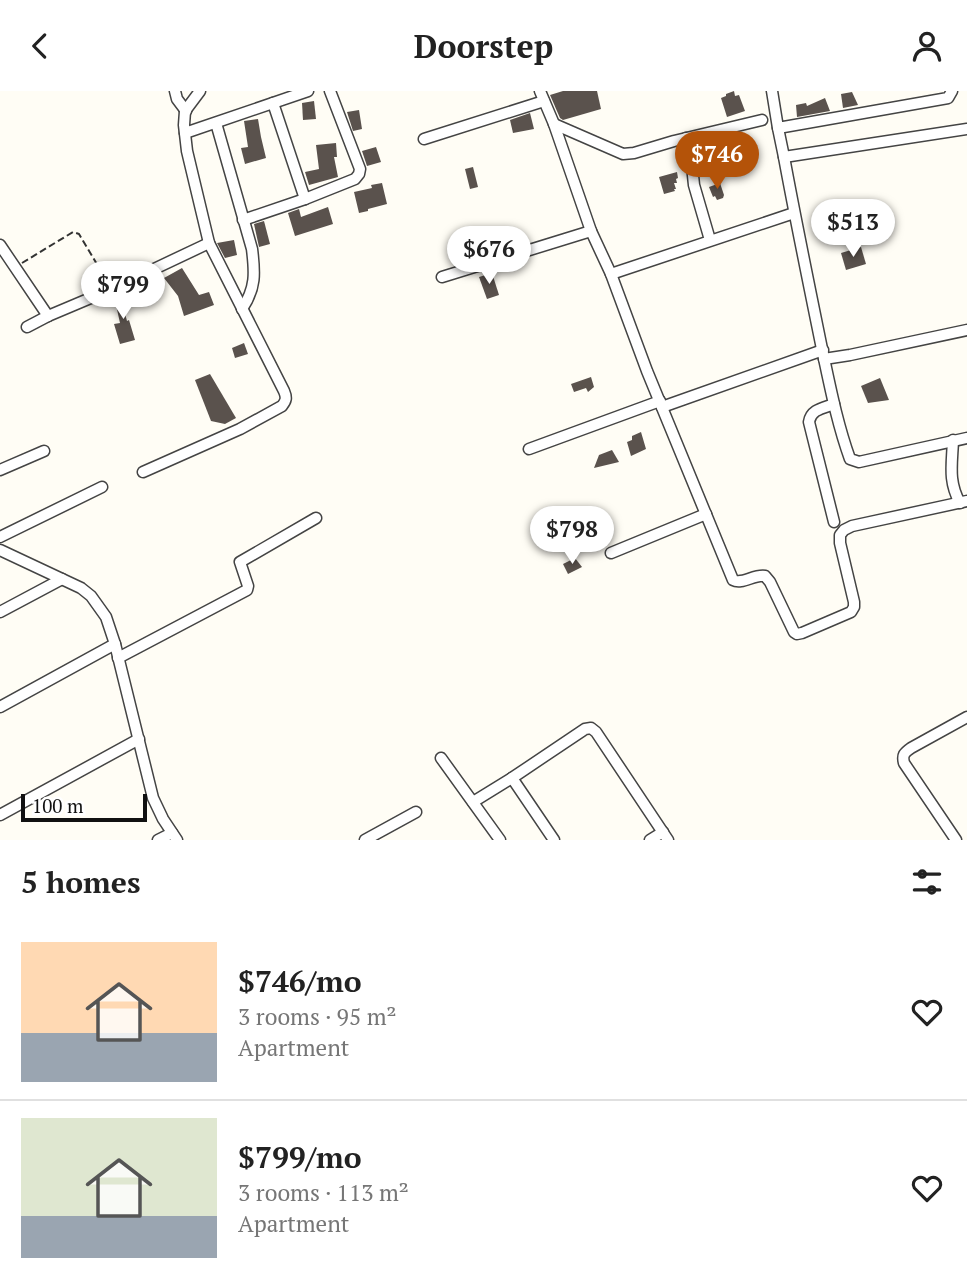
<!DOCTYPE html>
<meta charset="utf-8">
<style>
body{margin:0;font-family:"PT Serif",serif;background:#f2f2f2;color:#222;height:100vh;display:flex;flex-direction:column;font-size:26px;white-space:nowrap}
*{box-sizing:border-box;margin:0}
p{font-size:23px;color:#767676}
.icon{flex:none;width:38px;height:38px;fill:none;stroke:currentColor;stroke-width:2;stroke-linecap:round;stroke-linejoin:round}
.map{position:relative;height:749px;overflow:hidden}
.drawer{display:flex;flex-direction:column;background:#fff;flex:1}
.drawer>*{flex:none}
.scale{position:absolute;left:21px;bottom:18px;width:126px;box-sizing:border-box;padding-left:7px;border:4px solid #111;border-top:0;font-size:19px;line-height:24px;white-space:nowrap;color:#111;-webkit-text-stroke:5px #fff;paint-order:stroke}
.price{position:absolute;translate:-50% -60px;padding:0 16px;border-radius:24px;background:#fff;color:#222;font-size:23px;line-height:46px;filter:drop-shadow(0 2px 4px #0008)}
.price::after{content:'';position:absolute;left:50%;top:42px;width:21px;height:16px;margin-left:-10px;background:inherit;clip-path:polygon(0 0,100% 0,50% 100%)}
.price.current{background:#b45309;color:#fff}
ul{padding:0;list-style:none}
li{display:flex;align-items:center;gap:21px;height:175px;padding:0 21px}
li+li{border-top:2px solid #e0e0e0}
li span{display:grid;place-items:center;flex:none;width:196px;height:140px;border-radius:0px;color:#555}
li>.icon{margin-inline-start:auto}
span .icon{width:84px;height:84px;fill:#fffc;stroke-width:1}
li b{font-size:30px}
h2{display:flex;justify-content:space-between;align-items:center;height:84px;padding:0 21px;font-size:30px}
header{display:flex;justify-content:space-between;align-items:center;height:91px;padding:0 21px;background:#fff;font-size:32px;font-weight:600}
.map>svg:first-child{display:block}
.building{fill:#5a524d}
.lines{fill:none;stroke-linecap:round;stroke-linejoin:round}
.street-casing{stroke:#444;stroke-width:13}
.path{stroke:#333;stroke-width:2;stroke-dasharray:7 3.5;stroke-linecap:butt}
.street{stroke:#fff;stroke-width:10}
</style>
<header><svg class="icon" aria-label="back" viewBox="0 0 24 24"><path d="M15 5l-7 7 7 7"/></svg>Doorstep<svg class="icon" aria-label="person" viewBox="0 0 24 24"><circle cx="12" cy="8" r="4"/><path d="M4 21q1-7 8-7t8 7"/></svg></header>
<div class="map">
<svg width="967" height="749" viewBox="0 0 967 749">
<rect width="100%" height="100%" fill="#fffdf5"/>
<g class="building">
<path d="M 563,0 L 597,0 L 601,18 L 563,29 L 560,27 L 550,4 Z"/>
<path d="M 734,0 L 735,5 L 739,4 L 745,20 L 727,26 L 721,7 L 726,5 L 726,3 Z"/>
<path d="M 852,1 L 858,14 L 843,17 L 841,3 Z"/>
<path d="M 825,7 L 830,20 L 797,26 L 796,14 L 806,12 L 807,15 Z"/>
<path d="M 314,10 L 316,28 L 303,29 L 302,12 Z"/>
<path d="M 359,19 L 362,38 L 353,40 L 347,21 Z"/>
<path d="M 530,22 L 534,38 L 513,42 L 510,29 Z"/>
<path d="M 258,28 L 261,46 L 266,67 L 245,73 L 241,57 L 248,56 L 244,30 Z"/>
<path d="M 336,52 L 337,66 L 334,66 L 338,86 L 309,94 L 305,81 L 319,78 L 316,54 Z"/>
<path d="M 376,56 L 381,71 L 367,75 L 362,60 Z"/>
<path d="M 473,76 L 478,96 L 470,98 L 465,78 Z"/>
<path d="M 677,81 L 678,87 L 676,88 L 677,92 L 674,92 L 676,98 L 674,98 L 675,100 L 664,103 L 659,86 Z"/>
<path d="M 382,92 L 387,113 L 368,118 L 368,120 L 359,122 L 354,101 L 372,97 L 371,94 Z"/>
<path d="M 720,92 L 724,104 L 723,107 L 717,109 L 715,105 L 713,106 L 709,96 Z"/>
<path d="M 328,116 L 333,133 L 295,145 L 288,122 L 299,118 L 301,126 Z"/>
<path d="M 264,130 L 270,153 L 259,156 L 254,133 Z"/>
<path d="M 234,149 L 237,164 L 225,167 L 217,152 Z"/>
<path d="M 861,156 L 866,173 L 846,179 L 841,162 Z"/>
<path d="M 182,177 L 199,204 L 209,201 L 214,214 L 184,225 L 178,205 L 164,187 Z"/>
<path d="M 492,182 L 499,204 L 487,208 L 479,186 Z"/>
<path d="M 128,199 L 130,205 L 121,207 L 127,230 L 129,229 L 135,249 L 120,253 L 114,233 L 120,232 L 114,205 Z"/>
<path d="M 244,252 L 248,263 L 235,267 L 232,257 Z"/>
<path d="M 210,283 L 236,327 L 225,333 L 211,330 L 195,289 Z"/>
<path d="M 591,286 L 594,296 L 588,301 L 586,297 L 574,301 L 571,293 Z"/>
<path d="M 880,287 L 889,309 L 868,312 L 861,295 Z"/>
<path d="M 641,341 L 646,358 L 631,365 L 627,351 L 632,349 L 632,345 Z"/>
<path d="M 612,359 L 619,371 L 594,377 L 599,364 Z"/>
<path d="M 575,467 L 582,476 L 568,483 L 563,473 Z"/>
</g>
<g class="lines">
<g class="street-casing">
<g id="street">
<path d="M 175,0 L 177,8 L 186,20"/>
<path d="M 540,0 L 554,33 L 591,140 L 611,183 L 647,280 L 733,489 C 742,494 754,483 765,485 L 770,491 L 794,541 L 797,543 L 802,542 L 851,521 L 854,516 L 854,511 L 840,452 L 840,444 L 844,439 L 852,435 L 967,410"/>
<path d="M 772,0 L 778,37 L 948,7 L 952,0"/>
<path d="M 273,12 L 305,108"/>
<path d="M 216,32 L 252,158 C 255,182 256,197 242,218"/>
<path d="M 554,33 L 623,63 L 634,62 L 674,50 L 762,29"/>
<path d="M 778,37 L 784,66"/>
<path d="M 967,38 L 784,66 C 796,131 809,194 822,258 C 830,295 837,332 850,368 L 859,371 L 967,347"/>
<path d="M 185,42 L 308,0"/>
<path d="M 686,47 L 691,65 L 694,94 L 710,149"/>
<path d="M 424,48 L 544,10"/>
<path d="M 243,129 L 305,108 L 355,88 L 359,83 L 360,78 L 330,0"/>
<path d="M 0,154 L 48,225"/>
<path d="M 611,183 L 794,122"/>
<path d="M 442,186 L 591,140"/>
<path d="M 27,236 L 48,225 L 112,198 L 209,152"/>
<path d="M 824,268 L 850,264 L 967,239"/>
<path d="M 834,313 C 824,317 811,318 809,331 L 834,431"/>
<path d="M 662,316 L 823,259"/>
<path d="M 953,349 C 952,374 948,390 960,412"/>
<path d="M 529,358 L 660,310"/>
<path d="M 0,379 L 44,360"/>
<path d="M 143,381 L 240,338 L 282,315 C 286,310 287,307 284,300 L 209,152 L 187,60 L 184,34 L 185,20 L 200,0"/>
<path d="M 0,446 L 102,396"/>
<path d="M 0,459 L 81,497 L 91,505 L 106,526 L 115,553 L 153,707 L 163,728 L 177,749"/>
<path d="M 611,462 L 706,423"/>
<path d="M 0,521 L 62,488"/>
<path d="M 118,567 L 247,499 L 248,495 L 240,471 L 316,427"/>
<path d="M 0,616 L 115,553"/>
<path d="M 441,667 L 500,749"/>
<path d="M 512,687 L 554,749"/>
<path d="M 473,711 L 512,687 L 585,638 L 591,637 L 596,641 L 668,749"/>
<path d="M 0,724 L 139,648"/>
<path d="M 158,749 L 172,742"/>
<path d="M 365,749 L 416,721"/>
<path d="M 650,749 L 663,741"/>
<path d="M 956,749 L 904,672 C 902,664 904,662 911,657 L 967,626"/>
</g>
</g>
<path class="path" d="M 22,172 L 73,141 L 79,143 L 107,190"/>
<use href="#street" class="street"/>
</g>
</svg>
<div class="scale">100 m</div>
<b class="price current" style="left:717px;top:100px">$746</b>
<b class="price" style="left:853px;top:168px">$513</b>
<b class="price" style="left:489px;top:195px">$676</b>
<b class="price" style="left:123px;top:230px">$799</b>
<b class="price" style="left:572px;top:475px">$798</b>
</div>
<section class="drawer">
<h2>5 homes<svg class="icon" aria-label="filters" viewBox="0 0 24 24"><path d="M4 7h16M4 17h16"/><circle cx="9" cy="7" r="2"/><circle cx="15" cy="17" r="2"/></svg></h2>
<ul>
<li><span style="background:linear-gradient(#ffd9b3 65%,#9aa5b1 0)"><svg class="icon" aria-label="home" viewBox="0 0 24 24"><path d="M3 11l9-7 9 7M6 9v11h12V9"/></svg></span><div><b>$746/mo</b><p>3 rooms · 95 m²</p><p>Apartment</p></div><svg class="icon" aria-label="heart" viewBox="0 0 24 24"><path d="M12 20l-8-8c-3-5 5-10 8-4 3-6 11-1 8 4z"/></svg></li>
<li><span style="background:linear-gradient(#dfe7d0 70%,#9aa5b1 0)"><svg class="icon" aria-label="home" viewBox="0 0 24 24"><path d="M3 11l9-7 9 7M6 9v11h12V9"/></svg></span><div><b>$799/mo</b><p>3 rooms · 113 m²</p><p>Apartment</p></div><svg class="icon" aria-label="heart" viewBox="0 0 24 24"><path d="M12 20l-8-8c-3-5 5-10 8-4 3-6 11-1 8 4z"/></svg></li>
</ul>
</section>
